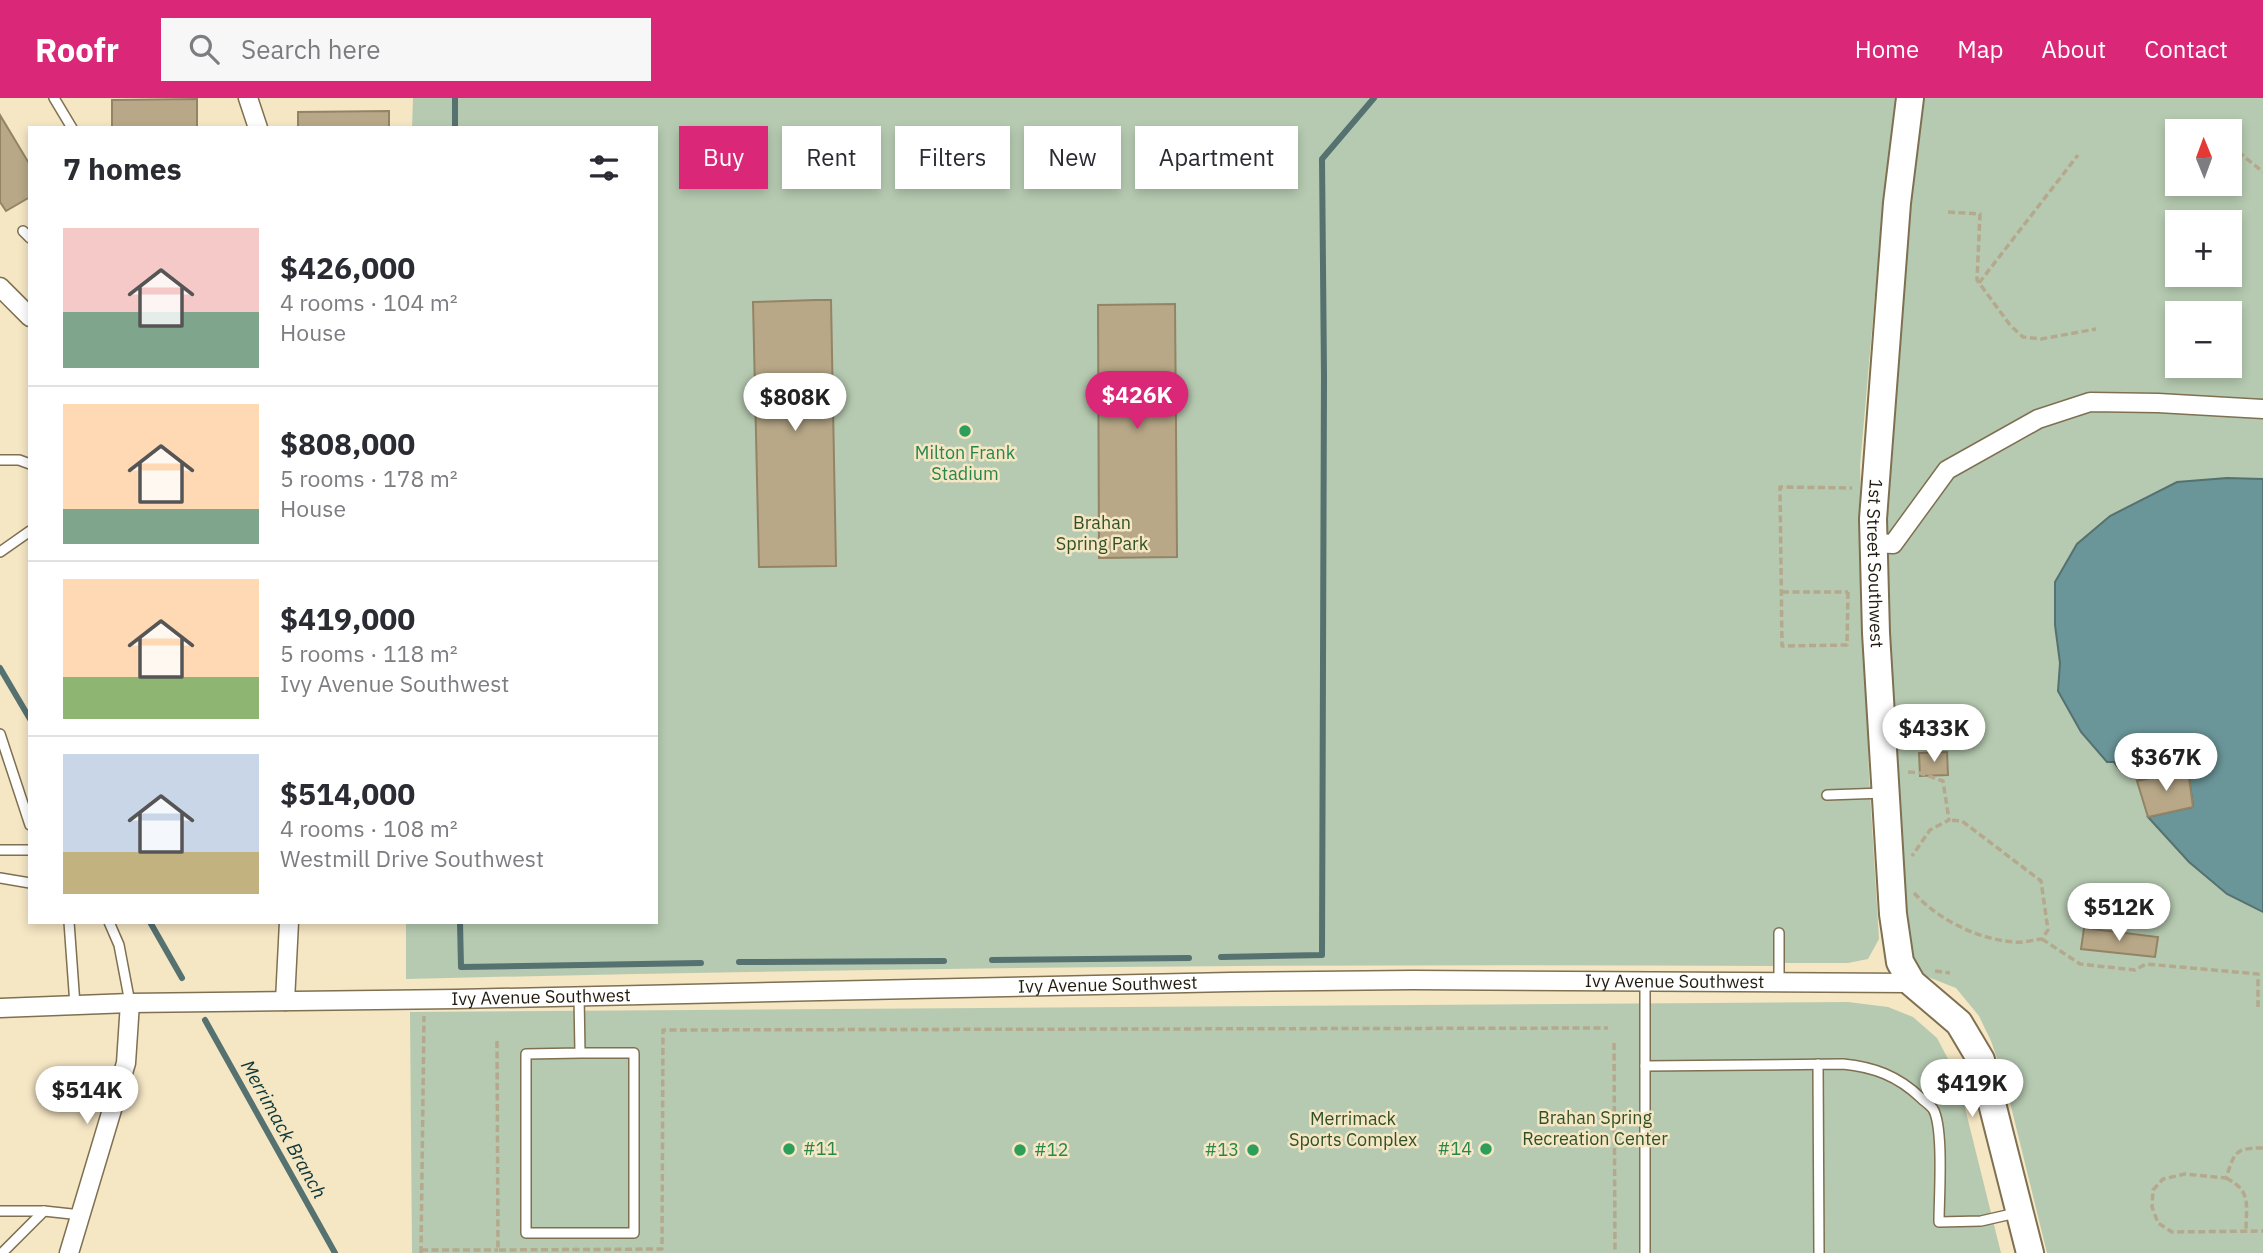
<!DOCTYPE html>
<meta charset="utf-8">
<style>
body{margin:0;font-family:"IBM Plex Sans",sans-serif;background:#f7f7f7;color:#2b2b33;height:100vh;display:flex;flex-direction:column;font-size:26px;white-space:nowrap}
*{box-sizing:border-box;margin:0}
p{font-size:23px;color:#7c7c81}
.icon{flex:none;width:38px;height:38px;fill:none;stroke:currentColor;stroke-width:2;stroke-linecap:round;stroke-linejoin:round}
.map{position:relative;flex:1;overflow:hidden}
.drawer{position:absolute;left:28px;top:28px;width:630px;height:798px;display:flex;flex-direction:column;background:#fff;border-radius:0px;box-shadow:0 4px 10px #0003}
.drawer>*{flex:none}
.top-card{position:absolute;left:679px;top:28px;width:665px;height:63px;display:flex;gap:14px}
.needle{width:46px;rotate:359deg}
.fabs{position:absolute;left:2165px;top:21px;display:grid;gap:14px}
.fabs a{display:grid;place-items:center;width:77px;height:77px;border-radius:0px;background:#fff;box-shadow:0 4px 10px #0003;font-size:35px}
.price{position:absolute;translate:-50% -60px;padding:0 16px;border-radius:24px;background:#fff;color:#222;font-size:23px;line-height:46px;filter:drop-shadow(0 2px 4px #0008)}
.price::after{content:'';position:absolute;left:50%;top:42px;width:21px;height:16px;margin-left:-10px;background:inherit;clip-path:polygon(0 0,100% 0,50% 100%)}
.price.active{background:#db2777;color:#fff}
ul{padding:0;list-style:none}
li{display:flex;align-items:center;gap:21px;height:175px;padding:0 35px}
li+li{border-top:2px solid #e1e1e2}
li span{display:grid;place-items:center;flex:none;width:196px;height:140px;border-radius:0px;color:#555}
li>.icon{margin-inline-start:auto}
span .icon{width:84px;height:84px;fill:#fffc;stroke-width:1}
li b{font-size:30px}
h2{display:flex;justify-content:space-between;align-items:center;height:84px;padding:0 35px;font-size:30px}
.pill{padding:0 24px;border-radius:0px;background:#fff;box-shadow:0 4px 10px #0003;font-size:24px;line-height:63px}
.pill.active{background:#db2777;color:#fff}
header{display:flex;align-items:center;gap:42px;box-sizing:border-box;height:98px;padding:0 35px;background:#db2777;color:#fff}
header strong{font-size:33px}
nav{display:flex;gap:38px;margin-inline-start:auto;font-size:24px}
.search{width:490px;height:63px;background:#f7f7f7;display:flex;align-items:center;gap:18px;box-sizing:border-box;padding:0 24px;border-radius:0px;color:#7c7c81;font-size:26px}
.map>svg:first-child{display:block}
.green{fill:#b6cab1;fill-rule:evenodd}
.water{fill:#6b9699;stroke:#557170;stroke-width:2}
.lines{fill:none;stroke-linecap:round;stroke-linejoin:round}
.stream{stroke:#557170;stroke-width:6}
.building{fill:#b8a888;stroke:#938465;stroke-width:2}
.lane-casing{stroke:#7e7051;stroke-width:12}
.street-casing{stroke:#7e7051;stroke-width:21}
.secondary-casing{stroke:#7e7051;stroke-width:30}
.path{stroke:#b5a98d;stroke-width:3.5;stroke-dasharray:7 3.5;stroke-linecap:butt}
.lane{stroke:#fff;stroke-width:9}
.street{stroke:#fff;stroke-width:18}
.secondary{stroke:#fff;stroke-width:26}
.leisure-dot{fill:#2e9e5b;stroke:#f5e6c4;stroke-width:2.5}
.labels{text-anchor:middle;stroke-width:5;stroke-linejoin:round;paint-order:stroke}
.leisure-label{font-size:18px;fill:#27864d;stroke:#f5e6c4;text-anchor:start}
.park-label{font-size:18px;fill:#305128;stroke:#f5e6c4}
.street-label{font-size:18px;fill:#211c0f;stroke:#f5e6c4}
.water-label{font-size:19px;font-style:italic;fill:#0b3739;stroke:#f5e6c4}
</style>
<header>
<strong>Roofr</strong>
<div class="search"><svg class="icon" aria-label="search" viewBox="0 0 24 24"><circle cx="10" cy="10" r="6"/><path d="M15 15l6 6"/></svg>Search here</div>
<nav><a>Home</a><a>Map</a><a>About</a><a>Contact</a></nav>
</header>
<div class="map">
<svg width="2263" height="1155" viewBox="0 0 2263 1155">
<rect width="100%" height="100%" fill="#f5e6c4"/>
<g class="green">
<path d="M 413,0 L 1898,0 L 1881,129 L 1860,368 L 1869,678 L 1879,841 L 1868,861 L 1848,865 L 1778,865 L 1777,868 C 1320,865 863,870 406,881 L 406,824 L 656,824 L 656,30 L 412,30 Z"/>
<path d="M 1923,0 L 2263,0 L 2263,1155 L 2047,1155 L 2005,984 L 1991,943 L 1979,918 L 1956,890 L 1928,879 L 1915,871 L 1910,859 L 1885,576 L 1884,371 L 1900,160 ZM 2177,33 L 2230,33 L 2230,86 L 2177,86 ZM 2177,124 L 2230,124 L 2230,177 L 2177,177 ZM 2177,215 L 2230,215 L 2230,268 L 2177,268 Z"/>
<path d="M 1848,904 L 1888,909 L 1913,919 L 1937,940 L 1957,978 L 2001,1155 L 412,1155 L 410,914 Z"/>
</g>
<path class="water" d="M 2227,380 L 2263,381 L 2263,814 L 2227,796 L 2189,764 L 2148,719 L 2193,709 L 2188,672 C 2160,678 2131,693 2114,664 L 2107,664 L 2081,634 L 2058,593 L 2060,565 L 2055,527 L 2055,484 L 2077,446 L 2110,418 L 2177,384 Z"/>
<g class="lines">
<g class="stream">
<path d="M 455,30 L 455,0"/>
<path d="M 0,570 L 30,621"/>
<path d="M 150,824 L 182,880"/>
<path d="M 460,824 L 461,869 L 701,865"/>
<path d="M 1221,859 L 1322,857 L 1324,277 L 1322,61 L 1374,0"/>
<path d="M 992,862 L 1189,860"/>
<path d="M 739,864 L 944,863"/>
<path d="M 205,922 L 335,1155"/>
</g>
</g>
<g class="building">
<path d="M 197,1 L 197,30 L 112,30 L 112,2 Z"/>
<path d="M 389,13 L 389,30 L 298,30 L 298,14 Z"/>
<path d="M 0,17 L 30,67 L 30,99 L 6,113 L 0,104 Z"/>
<path d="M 816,202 L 831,202 L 836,468 L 759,469 L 753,204 Z"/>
<path d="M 1175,206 L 1177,459 L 1099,460 L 1098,207 Z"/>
<path d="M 1947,654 L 1948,677 L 1920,678 L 1919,655 Z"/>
<path d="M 2188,672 L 2193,709 L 2148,719 L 2137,683 Z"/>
<path d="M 2084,830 L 2158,839 L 2155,859 L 2081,851 Z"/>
</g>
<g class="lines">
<g class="lane-casing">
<g id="lane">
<path d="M 54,0 L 72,30"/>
<path d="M 23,133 L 30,140"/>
<path d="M 0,362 L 19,362 L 30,366"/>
<path d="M 0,454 L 30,433"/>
<path d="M 0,636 L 30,727"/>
<path d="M 1827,697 L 1884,695"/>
<path d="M 0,752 L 30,752"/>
<path d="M 0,780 L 30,785"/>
<path d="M 69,824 L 75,907"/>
<path d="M 109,824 L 119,847 L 130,905"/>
<path d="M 1779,835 L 1779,884"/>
<path d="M 1645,884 L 1645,968 L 1843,966 C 1874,969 1898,978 1921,1000 C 1924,1003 1930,1007 1933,1011 C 1944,1029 1939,1100 1939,1124 L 1981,1123 L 2016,1115"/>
<path d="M 579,897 L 580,955 L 526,956 L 526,1135 L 634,1135 L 634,955 L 580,955"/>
<path d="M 1818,966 L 1819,1155"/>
<path d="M 1645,968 L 1645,1155"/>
<path d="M 0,1113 L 44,1113 L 81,1117"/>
<path d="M 2,1155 L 44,1113"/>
</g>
</g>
<g class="street-casing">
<g id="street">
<path d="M 248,0 L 258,30"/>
<path d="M 0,189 L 30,219"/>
<path d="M 1874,445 L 1893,446 L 1947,372 L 2038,321 L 2090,304 L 2158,305 L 2263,311"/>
<path d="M 285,903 L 289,824"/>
<path id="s1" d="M 0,910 L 130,905 L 457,901 L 1231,884 L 1413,882 L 1912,885"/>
<path d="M 69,1155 L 126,965 L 130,905"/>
</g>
</g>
<g class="secondary-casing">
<g id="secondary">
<path id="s2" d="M 1910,0 L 1897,105 L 1873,421 L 1876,535 L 1893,816 L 1900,864 L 1912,885 L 1959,925 L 1981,962 L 2030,1155"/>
</g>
</g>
<g class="path">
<path d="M 2230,47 L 2263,74"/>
<path d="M 1948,114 L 1980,116 L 1977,182 L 2010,227 L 2023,239 L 2041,241 L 2096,231"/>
<path d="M 1979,185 L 2078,57"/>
<path d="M 1782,494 L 1848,494"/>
<path d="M 1848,494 L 1847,547 L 1782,548 L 1780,389 L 1852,390"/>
<path d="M 1908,674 L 1920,675 L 1943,683 L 1949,722 L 1930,732 L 1912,758"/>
<path d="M 1914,795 C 1939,822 1977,841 2014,844 C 2023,845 2033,842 2042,841 L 2048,832 L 2041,783 L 1962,723 L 1949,722"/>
<path d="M 2042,841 L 2080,866 L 2135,872 L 2146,866 L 2258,876 L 2258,909"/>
<path d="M 1935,873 L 1950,875"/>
<path d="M 497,943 L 498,1152 L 662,1151 L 663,932 L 1608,930"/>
<path d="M 1614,945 L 1615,1155"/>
<path d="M 2263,1050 C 2234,1050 2235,1054 2226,1080 L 2185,1076 L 2163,1081 L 2153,1092 L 2152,1109 L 2158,1125 L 2172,1134 L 2263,1133"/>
<path d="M 2226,1080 C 2252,1093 2246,1107 2246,1132"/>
<path d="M 421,1152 L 498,1152"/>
<path d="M 421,1155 L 424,918"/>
</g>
<use href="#lane" class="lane"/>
<use href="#street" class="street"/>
<use href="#secondary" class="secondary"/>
</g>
<g class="leisure-dot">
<circle cx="965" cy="333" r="7"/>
<circle cx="789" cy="1051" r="7"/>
<circle cx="1486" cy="1051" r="7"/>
<circle cx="1020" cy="1052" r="7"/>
<circle cx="1253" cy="1052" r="7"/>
</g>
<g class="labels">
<g class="leisure-label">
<text x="965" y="361" text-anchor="middle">Milton Frank<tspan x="965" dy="21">Stadium</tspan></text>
<text x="803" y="1057">#11</text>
<text x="1472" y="1057" text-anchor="end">#14</text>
<text x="1034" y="1058">#12</text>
<text x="1239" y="1058" text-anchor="end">#13</text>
</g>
<g class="park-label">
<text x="1102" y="431">Brahan<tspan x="1102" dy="21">Spring Park</tspan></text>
<text x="1595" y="1026">Brahan Spring<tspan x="1595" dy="21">Recreation Center</tspan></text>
<text x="1353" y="1027">Merrimack<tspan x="1353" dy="21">Sports Complex</tspan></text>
</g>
<g class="street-label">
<text dy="6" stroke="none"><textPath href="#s2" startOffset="467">1st Street Southwest</textPath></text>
<text dy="6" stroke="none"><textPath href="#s1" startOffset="1675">Ivy Avenue Southwest</textPath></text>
<text dy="6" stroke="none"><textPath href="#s1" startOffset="1108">Ivy Avenue Southwest</textPath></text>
<text dy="6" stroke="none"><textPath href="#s1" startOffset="541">Ivy Avenue Southwest</textPath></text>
</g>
<g class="water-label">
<text transform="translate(284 1031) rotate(61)" y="7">Merrimack Branch</text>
</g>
</g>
</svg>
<div class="fabs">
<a><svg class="needle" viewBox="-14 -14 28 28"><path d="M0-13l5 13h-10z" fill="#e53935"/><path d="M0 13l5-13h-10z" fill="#7c7c81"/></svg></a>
<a>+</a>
<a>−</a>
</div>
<b class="price active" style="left:1137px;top:333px">$426K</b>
<b class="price" style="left:795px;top:335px">$808K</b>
<b class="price" style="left:1934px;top:666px">$433K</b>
<b class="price" style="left:2166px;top:695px">$367K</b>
<b class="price" style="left:2119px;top:845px">$512K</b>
<b class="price" style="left:1972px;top:1021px">$419K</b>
<b class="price" style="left:87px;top:1028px">$514K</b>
<div class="top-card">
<a class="pill active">Buy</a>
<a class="pill">Rent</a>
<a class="pill">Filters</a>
<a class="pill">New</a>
<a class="pill">Apartment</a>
</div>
<section class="drawer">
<h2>7 homes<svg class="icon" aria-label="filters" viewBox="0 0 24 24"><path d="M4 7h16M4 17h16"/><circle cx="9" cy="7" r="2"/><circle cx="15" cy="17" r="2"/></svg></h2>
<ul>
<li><span style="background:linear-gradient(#f6c9c9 60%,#7fa58c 0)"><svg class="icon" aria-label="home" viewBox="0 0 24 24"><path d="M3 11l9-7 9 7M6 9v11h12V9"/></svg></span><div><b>$426,000</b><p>4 rooms · 104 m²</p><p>House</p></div></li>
<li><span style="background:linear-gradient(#ffd9b3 75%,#7fa58c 0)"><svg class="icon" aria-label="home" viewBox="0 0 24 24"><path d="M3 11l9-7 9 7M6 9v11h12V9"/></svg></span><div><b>$808,000</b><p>5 rooms · 178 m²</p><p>House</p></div></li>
<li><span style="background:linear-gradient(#ffd9b3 70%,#8fb573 0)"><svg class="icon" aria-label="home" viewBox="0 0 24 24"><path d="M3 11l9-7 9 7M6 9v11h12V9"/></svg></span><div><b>$419,000</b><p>5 rooms · 118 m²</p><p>Ivy Avenue Southwest</p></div></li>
<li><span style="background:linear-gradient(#c9d6e8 70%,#c2b280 0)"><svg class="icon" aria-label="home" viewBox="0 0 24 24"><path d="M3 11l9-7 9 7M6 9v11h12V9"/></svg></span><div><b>$514,000</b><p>4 rooms · 108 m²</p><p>Westmill Drive Southwest</p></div></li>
</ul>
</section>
</div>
